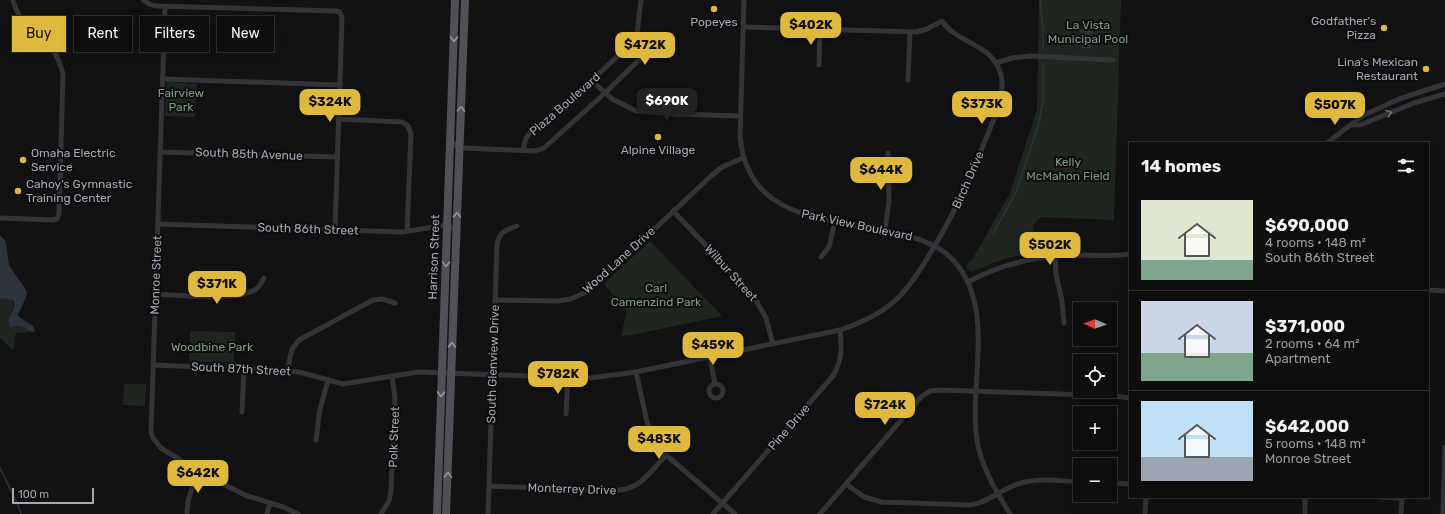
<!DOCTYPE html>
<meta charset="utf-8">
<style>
body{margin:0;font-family:Rubik,sans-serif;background:#1c1c1c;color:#f1f3f6;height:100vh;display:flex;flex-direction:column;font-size:15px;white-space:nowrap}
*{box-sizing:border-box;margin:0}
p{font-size:13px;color:#9b9c9e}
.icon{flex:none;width:22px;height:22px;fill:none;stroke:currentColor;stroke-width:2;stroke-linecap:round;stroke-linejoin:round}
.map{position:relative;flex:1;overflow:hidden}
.panel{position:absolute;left:1129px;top:142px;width:300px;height:356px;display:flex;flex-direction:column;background:#0e0e0e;border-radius:0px;box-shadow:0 4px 16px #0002,0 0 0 1px #2e2e2e}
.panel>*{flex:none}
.guide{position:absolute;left:12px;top:16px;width:380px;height:36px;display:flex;gap:8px}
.needle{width:26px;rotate:272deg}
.buttons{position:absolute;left:1073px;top:302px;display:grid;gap:8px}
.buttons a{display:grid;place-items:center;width:44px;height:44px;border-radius:0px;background:#0e0e0e;box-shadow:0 4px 16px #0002,0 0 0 1px #2e2e2e;font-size:20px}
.scale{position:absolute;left:12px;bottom:10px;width:82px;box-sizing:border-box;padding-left:4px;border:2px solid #a5a8b3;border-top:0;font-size:11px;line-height:14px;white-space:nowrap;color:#a5a8b3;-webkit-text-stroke:3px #0d0d0e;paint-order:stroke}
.price{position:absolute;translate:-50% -34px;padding:0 9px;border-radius:8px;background:#dfb83e;color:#111;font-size:13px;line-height:26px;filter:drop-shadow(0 1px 2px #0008)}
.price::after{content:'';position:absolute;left:50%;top:24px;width:12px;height:9px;margin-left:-6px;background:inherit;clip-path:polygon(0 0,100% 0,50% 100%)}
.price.current{background:#222;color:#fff}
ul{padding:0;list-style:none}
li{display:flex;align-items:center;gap:12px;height:100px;padding:0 12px}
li+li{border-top:1px solid #2e2e2e}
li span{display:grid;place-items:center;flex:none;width:112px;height:80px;border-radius:0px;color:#555}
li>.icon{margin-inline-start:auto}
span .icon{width:48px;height:48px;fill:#fffc;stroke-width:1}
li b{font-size:17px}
h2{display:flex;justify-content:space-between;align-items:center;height:48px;padding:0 12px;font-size:17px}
.tag{padding:0 14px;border-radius:0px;background:#0e0e0e;box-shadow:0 4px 16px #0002,0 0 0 1px #2e2e2e;font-size:14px;line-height:36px}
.tag.current{background:#dfb83e;color:#111}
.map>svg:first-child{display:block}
.green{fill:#1f2620}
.water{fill:#2d333b}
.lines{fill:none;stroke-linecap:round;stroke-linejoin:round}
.stream{stroke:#2d333b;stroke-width:1.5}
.minor{stroke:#343438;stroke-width:5}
.primary{stroke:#505157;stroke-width:8}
.oneway{stroke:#9497a1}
.oneway2{stroke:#72747c}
.poi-dot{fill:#dfb83e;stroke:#0d0d0e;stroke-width:1.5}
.labels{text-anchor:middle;stroke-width:4;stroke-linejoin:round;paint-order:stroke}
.poi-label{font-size:12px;fill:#a5a8b3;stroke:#0d0d0e;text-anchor:end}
.park-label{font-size:12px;fill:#7e9c82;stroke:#0d0d0e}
.street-label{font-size:12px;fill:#a5a8b3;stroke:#0d0d0e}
</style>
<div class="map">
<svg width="1445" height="514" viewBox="0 0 1445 514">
<rect width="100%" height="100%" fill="#121213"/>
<g class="green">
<path d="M 1039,0 L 1121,0 L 1114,220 L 1041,217 L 1033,225 L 1036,251 L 1004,259 L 971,272 L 966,266 L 972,260 L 1010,193 L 1037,109 Z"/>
<path d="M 167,82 L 197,84 L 195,117 L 165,116 Z"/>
<path d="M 650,241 L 722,316 L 632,335 L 621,336 L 627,311 L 604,284 Z"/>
<path d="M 0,298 L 9,298 C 15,303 14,307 10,313 L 11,327 L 20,326 L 32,332 L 17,333 L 15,335 L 14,348 L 12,349 L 0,338 Z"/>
<path d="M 190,331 L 235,332 L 234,363 L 189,361 Z"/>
<path d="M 124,384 L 146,384 L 145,406 L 123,405 Z"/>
</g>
<g class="water">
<path d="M 1084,25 L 1090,26 L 1093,31 L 1090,49 L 1082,48 L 1080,31 Z"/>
<path d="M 0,235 L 6,242 L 9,265 L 26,290 L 27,294 L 24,302 L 18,314 L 19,317 L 33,326 L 35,331 L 32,332 L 20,326 L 11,327 C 0,316 31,299 0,298 Z"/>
</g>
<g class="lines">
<g class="stream">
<path d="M 1040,0 L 1043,29 L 1043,49"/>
<path d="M 993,234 L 1016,192 L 1039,123 L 1043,100 L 1043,63"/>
<path d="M 0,468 L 18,505 L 21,514"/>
</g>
<g class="minor">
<path d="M 143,0 L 149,4 L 155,6 L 336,11 L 340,12 L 342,18 L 335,230"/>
<path d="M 744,0 L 740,136 C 747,221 828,218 893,232 C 912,237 933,242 948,255 C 999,302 968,380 977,440 C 981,467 996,491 1010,514"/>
<path d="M 165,7 L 151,432 L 153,438 L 161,448 L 203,474 L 245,495 L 283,507 L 298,514"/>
<path d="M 996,63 L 1012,58 L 1030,56 L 1113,60"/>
<path d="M 819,65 L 820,29"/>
<path d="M 163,79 L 340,85"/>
<path d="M 908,80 L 910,32"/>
<path d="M 592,81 L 612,99 L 636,111 L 676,114 L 740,116"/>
<path d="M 339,119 L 402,122 L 408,126 L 411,134 L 407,231"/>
<path d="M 1352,125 L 1360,125 L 1414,103 L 1445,94"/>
<path d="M 450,141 L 459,148 L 464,148 L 535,151 L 544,148 L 605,93 L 645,54 C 650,43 645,41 637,34"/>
<path d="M 1327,143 L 1362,116 L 1399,99 L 1445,84"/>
<path d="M 523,150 L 526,138 L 530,133 L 550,119 L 622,52 L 637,34 L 641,0"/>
<path d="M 160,152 L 338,157"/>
<path d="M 673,211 L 741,282 L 753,295 L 766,318 L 773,344"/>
<path d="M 0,218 L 53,220 L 57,219 L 59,214 L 63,74 C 60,64 57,54 50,46 C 35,29 19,25 13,0"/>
<path d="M 158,224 L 402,232 L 447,225 L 456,231"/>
<path d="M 885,230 L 889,201 L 888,153"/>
<path d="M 1055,256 L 1056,274 L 1062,301 L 1064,323"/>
<path d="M 821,257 L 829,247 L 835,221"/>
<path d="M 968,282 C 999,265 1036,256 1072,255 C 1091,255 1110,257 1130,254"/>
<path d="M 1428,290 L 1445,291"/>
<path d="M 155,294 C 180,295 233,302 255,290 C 259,287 262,282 264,278"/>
<path d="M 495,300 L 557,301 L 571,299 L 584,293 L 612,269 L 711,176 L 722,167 L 743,158"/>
<path d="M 710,358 L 715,384"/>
<path d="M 153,365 L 279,370 L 299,372 L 343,384 L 418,372 L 590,378 L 636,372 L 840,330 C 861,323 884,312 900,296 C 912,283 921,269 930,254 C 953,216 971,177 987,136 C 994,118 1006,95 1001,75 C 992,42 958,45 942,21 L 927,29 L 916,32 L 744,27"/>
<path d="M 287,371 L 292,349 L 299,340 L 373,300 L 382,299 L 395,303"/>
<path d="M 636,372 L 647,422 L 654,439 L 666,455 L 735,514"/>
<circle cx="716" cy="391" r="7"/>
<path d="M 242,412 L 244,369"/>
<path d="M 566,414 L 568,378"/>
<path d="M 316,440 L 320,409 L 328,381"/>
<path d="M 1110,483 L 1130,484"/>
<path d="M 846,484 L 864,497 L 882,502 L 970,505 C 988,503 1001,489 1018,484 C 1037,477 1060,481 1080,482"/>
<path d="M 489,486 L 608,491 C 640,491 647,476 666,455"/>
<path d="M 1380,497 L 1402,498"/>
<path d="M 187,514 C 187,498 192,486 201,472"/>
<path d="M 267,514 L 270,503"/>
<path d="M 381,514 L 389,501 L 391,491 L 395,397 L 392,376"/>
<path d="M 488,514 L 497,245 C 499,232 505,230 517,226"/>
<path d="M 713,514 L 833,376 C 842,361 842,347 840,330"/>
<path d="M 820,514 L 921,397 L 930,391 L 941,390 L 1115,396 L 1130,398"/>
<path d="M 1145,514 L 1146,497"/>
<path d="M 1305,514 L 1305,497"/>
<path d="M 1401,514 L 1402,497"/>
<path d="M 1443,514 L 1445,447"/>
</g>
<g class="primary">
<path d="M 437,514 L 455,0"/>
<path d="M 446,514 L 465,0"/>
</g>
</g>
<defs><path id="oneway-chevron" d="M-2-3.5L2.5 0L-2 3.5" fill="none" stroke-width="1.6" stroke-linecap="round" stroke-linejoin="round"/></defs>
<g class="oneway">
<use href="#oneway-chevron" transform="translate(454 39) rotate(92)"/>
<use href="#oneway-chevron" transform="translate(461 109) rotate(-87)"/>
<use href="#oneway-chevron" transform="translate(457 215) rotate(-88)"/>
<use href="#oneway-chevron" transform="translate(446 264) rotate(92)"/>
<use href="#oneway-chevron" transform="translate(452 345) rotate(-88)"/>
<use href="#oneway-chevron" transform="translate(441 394) rotate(92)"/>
<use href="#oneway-chevron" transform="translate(448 475) rotate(-88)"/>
</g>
<use class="oneway2" href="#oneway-chevron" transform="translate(1389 113) rotate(-21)"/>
<g class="poi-dot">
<circle cx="714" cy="9" r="4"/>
<circle cx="1384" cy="28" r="4"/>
<circle cx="1426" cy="69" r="4"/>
<circle cx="658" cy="137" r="4"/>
<circle cx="23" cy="160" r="4"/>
<circle cx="18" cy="191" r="4"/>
</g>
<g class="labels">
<g class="poi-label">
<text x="1376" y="25">Godfather's<tspan x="1376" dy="14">Pizza</tspan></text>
<text x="714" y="26" text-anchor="middle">Popeyes</text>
<text x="1418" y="66">Lina's Mexican<tspan x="1418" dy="14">Restaurant</tspan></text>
<text x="658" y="154" text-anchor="middle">Alpine Village</text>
<text x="31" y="157" text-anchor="start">Omaha Electric<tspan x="31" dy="14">Service</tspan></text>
<text x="26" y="188" text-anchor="start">Cahoy's Gymnastic<tspan x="26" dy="14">Training Center</tspan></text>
</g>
<g class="park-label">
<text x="1088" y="29">La Vista<tspan x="1088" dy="14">Municipal Pool</tspan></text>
<text x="181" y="97">Fairview<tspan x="181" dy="14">Park</tspan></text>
<text x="1068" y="166">Kelly<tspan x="1068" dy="14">McMahon Field</tspan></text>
<text x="656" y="292">Carl<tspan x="656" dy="14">Camenzind Park</tspan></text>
<text x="212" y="351">Woodbine Park</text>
</g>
<g class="street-label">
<text transform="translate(565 104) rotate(-41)" y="4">Plaza Boulevard</text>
<text transform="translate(249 154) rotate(2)" y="4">South 85th Avenue</text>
<text transform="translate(968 180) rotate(-66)" y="4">Birch Drive</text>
<text transform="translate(857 225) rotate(12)" y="4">Park View Boulevard</text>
<text transform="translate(308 229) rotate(2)" y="4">South 86th Street</text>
<text transform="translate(434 257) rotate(-88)" y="4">Harrison Street</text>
<text transform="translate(619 260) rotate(-42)" y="4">Wood Lane Drive</text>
<text transform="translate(731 273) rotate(48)" y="4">Wilbur Street</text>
<text transform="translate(156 275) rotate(-88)" y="4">Monroe Street</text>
<text transform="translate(493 364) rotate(-88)" y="4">South Glenview Drive</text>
<text transform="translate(241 369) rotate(3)" y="4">South 87th Street</text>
<text transform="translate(789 427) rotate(-49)" y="4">Pine Drive</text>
<text transform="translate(394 437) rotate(-88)" y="4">Polk Street</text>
<text transform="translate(572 489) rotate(2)" y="4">Monterrey Drive</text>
</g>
</g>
</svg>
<div class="buttons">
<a><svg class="needle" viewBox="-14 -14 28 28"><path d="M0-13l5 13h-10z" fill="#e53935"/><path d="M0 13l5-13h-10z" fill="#9b9c9e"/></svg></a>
<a><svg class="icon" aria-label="locate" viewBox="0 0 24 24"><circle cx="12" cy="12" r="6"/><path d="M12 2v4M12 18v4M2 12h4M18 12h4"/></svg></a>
<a>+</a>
<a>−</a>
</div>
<div class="scale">100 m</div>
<b class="price" style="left:811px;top:46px">$402K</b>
<b class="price" style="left:645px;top:66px">$472K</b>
<b class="price current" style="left:667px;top:122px">$690K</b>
<b class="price" style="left:330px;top:123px">$324K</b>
<b class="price" style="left:982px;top:125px">$373K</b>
<b class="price" style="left:1335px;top:126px">$507K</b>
<b class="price" style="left:881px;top:191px">$644K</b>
<b class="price" style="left:1050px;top:266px">$502K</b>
<b class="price" style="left:217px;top:305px">$371K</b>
<b class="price" style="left:713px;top:366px">$459K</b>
<b class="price" style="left:558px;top:395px">$782K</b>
<b class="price" style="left:885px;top:426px">$724K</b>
<b class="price" style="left:659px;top:460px">$483K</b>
<b class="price" style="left:198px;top:494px">$642K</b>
<div class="guide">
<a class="tag current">Buy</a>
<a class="tag">Rent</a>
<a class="tag">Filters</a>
<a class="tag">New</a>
</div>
<section class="panel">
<h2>14 homes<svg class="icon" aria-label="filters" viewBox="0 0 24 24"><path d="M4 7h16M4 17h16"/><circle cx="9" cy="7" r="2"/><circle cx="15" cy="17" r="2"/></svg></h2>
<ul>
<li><span style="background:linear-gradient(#dfe7d0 75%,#7fa58c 0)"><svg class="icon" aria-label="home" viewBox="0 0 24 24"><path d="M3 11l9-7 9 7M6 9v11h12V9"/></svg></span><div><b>$690,000</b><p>4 rooms · 148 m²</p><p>South 86th Street</p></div></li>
<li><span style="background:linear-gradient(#c9d6e8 65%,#7fa58c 0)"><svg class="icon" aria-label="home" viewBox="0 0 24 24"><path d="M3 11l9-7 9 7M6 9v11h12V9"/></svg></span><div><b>$371,000</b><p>2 rooms · 64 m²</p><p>Apartment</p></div></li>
<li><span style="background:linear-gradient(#bfe0f5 70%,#9aa5b1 0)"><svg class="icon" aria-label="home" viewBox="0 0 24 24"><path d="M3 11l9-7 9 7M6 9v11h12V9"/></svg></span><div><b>$642,000</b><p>5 rooms · 148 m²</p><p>Monroe Street</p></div></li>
</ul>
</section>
</div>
